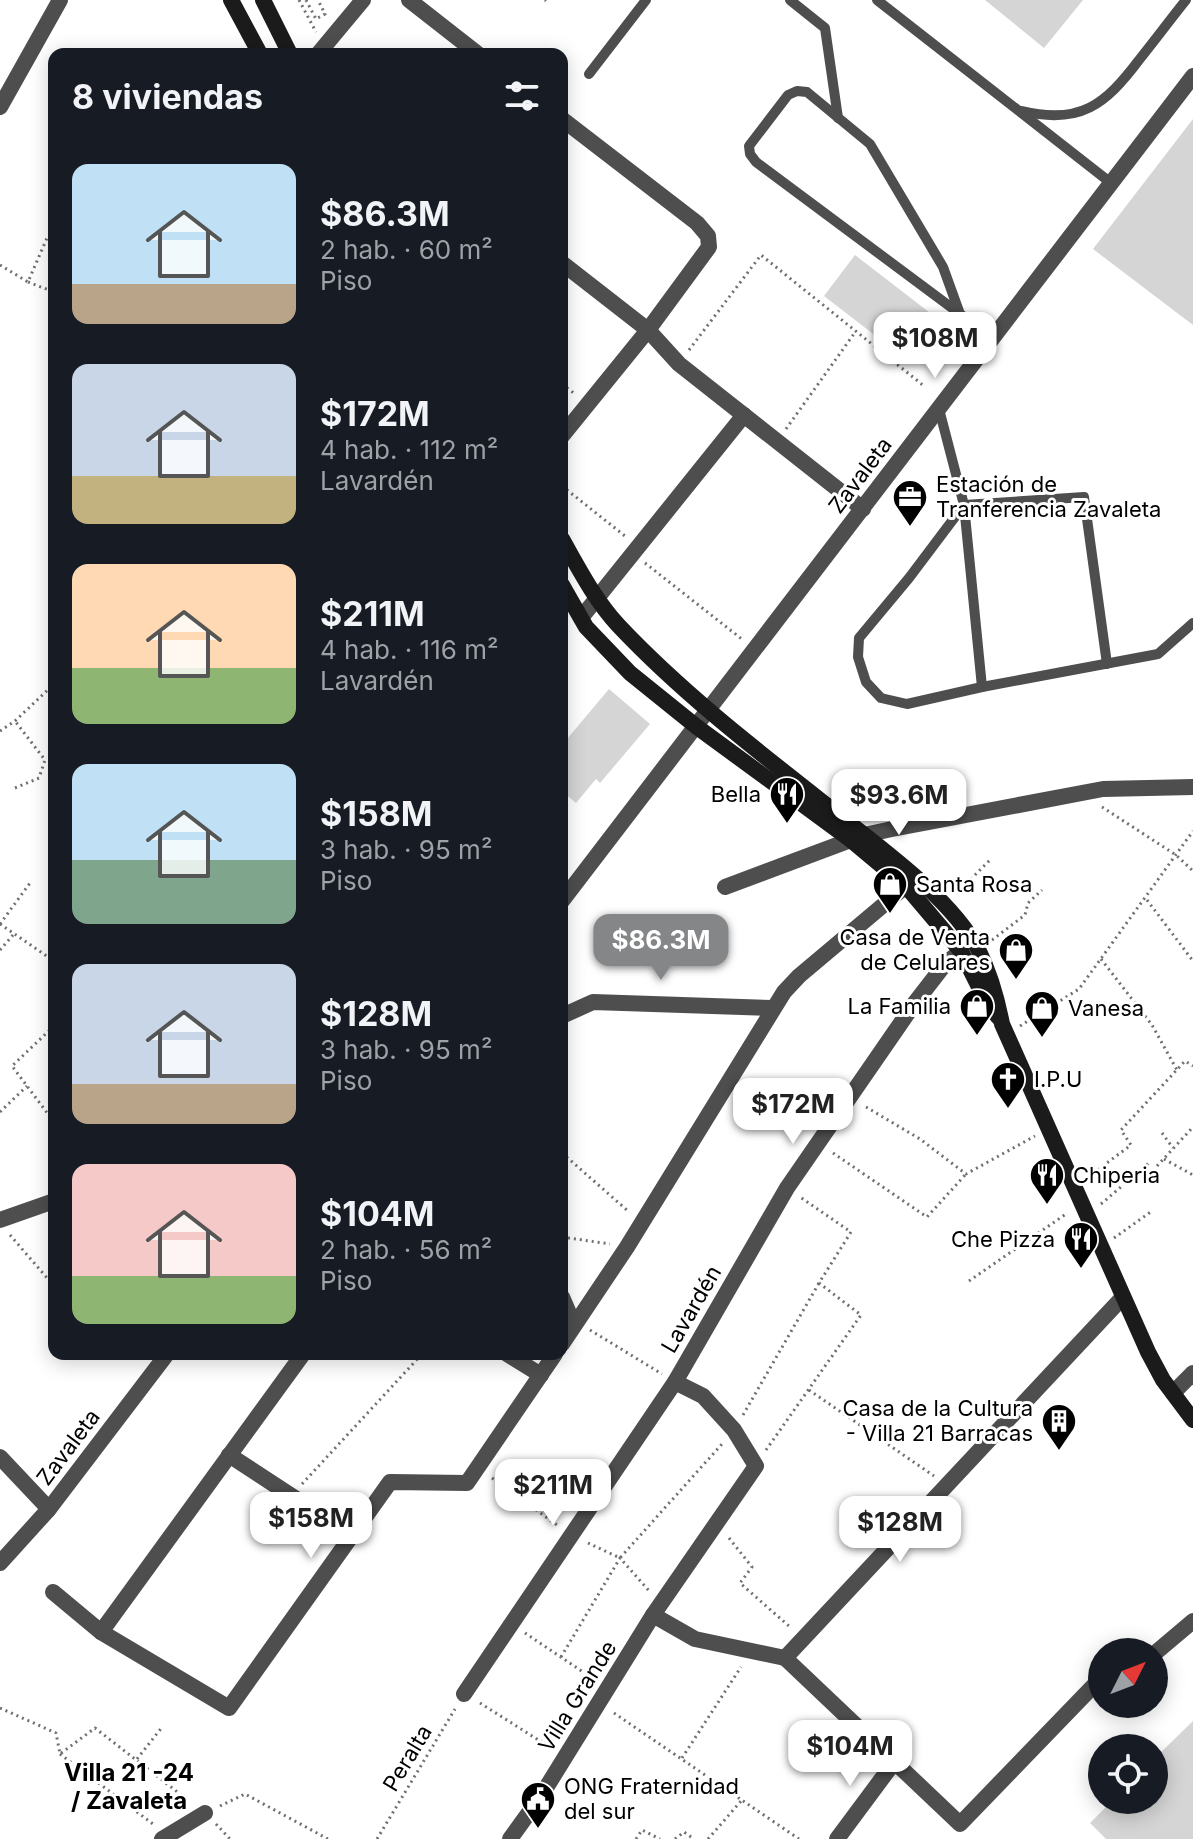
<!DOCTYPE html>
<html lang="es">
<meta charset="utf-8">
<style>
body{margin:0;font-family:Inter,sans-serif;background:#242831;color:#f1f3f6;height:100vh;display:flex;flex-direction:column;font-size:30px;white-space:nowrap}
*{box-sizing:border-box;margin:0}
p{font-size:26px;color:#9ea1a6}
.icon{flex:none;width:44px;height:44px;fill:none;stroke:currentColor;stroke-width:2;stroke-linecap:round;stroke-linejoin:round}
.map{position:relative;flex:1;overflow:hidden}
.drawer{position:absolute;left:48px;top:48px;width:520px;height:1312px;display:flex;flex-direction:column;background:#171b24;border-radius:16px;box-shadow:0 4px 20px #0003}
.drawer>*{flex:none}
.needle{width:52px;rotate:48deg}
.fabs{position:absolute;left:1088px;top:1638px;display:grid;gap:16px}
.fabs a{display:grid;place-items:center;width:80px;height:80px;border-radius:50%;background:#171b24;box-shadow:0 4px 20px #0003;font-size:40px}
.price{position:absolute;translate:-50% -68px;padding:0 18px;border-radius:16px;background:#fff;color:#222;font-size:26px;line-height:52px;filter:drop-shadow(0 2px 4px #0008)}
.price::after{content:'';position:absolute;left:50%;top:48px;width:24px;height:18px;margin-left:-12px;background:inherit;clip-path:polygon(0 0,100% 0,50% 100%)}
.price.selected{background:#858687;color:#fff}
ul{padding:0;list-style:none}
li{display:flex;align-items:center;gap:24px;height:200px;padding:0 24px}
li span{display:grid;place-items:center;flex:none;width:224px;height:160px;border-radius:16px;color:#555}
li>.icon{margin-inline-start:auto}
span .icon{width:96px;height:96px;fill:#fffc;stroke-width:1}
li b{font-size:34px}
h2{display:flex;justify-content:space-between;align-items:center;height:96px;padding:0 24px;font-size:34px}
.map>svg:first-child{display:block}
.green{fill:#d5d5d5}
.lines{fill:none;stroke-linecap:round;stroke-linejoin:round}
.path{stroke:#707070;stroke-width:3;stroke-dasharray:2 4;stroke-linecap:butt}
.lane{stroke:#4e4e4e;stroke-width:10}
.street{stroke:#4e4e4e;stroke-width:16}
.secondary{stroke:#1b1b1b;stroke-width:16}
.labels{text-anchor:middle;stroke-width:6;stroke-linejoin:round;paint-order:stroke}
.street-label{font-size:22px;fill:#000;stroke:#fff}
.poi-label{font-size:22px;fill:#000;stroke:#fff;text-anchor:start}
.neighbourhood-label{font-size:24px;font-weight:bold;fill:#000;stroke:#fff}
</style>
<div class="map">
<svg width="1193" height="1839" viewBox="0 0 1193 1839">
<rect width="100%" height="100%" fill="#fff"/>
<g class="green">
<path d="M 985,0 L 1083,0 L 1044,48 Z"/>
<path d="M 1193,119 L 1193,325 L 1093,249 Z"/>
<path d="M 855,255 L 934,316 L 903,357 L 824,296 Z"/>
<path d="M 609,689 L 650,724 L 600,783 L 596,779 L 576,803 L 562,791 L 562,745 Z"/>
<path d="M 1193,1721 L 1193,1839 L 1106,1839 L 1090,1823 L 1113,1800 L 1154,1800 L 1154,1759 Z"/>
</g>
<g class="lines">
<g class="path">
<path d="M 299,0 L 316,32"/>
<path d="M 306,0 L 316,19 L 325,14 L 318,0"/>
<path d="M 545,0 L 546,1"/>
<path d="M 0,265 L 28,282 L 47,238"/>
<path d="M 28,282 L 54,292"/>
<path d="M 689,350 L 761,255 L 924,386"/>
<path d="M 562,384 L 575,394"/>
<path d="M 786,429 L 856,331"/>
<path d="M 562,486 L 625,536"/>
<path d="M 645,563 L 743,640"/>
<path d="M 562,715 L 564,719 L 562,721"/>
<path d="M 0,731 L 15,721 L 54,684"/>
<path d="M 15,788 L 39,778 L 45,760 L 15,721"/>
<path d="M 1102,807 L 1176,855 L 1193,871"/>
<path d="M 958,892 L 992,858"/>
<path d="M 1147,900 L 1193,961"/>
<path d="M 0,924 L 54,961"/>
<path d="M 0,924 L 30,883"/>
<path d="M 992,940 L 1025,915 L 1028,903 L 1042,890"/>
<path d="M 0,950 L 13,935"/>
<path d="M 1101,959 L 1152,1025 L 1177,1070"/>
<path d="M 54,1026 L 12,1066 L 54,1122"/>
<path d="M 1020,1026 L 1079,989 L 1193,831"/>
<path d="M 866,1107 L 920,1139 L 966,1174 L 1035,1136"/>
<path d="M 0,1112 L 27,1086"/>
<path d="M 1162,1133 L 1173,1148"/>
<path d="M 562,1153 L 628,1211"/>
<path d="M 833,1153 L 927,1217 L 966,1174"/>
<path d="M 1164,1159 L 1193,1175"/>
<path d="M 1157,1166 L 1193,1127"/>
<path d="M 1088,1177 L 1131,1145 L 1121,1130 L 1185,1061 L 1193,1066"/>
<path d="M 1101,1204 L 1150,1162"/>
<path d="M 10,1235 L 54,1286"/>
<path d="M 562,1237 L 610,1244"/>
<path d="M 1114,1238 L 1152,1211"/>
<path d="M 969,1281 L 1066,1214"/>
<path d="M 590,1330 L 662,1374"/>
<path d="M 64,1359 L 68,1354"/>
<path d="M 809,1390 L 934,1476"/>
<path d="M 743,1415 L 819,1283"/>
<path d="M 766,1450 L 861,1315 L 819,1283 L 851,1232 L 800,1197"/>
<path d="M 492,1478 L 557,1525"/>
<path d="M 302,1484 L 422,1354"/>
<path d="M 729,1538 L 752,1567 L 740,1583 L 790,1627"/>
<path d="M 588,1543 L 620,1558 L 722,1444"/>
<path d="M 525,1633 L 595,1680"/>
<path d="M 561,1657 L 620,1558 L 650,1592"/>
<path d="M 480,1703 L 551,1748"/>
<path d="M 0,1708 L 56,1733 L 60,1754 L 95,1728 L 189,1801"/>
<path d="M 614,1713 L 799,1839"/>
<path d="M 60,1754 L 153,1824"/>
<path d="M 682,1758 L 741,1667"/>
<path d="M 137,1759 L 163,1726"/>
<path d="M 220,1806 L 245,1794 L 328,1839"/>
<path d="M 216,1824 L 230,1839"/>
<path d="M 377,1839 L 455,1709"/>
<path d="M 636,1839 L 642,1830 L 660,1839"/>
<path d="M 675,1839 L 684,1832 L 694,1839"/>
<path d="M 708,1839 L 742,1800"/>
</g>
<g class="lane">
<path d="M 790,0 L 825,28 L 838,118"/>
<path d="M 877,0 L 1111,183"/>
<path d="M 589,74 L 646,0"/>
<path d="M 1022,111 C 1080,125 1105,105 1139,60 C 1155,40 1170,20 1186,0"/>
<path d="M 960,314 L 943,267 L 870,144 L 807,92 L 797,91 L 788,95 L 749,146 L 750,154 L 756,162 L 991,337"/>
<path d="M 939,409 L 964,505 L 982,687"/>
<path d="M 1107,664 L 1084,497 L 964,505 L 909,578 L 859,638 L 858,657 L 866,682 L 881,698 L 907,704 L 982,687 L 1158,654 L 1193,623"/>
</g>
<g class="street">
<path d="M 409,0 L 478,54"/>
<path d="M 318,54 L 363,0"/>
<path d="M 0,107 L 60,0"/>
<path d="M 562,119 L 697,223 L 708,236 L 709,247 L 648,330 L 562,436"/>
<path d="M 562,263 L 648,330 L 679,364 L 863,509"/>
<path d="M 581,618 L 744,415"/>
<path d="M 725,887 L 864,835 L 892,829 L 1103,789 L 1193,787"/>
<path d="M 562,901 C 774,627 982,350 1193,76"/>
<path d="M 562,1016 L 593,1002 L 772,1008"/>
<path d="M 0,1220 L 54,1201"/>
<path d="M 562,1297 L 574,1325"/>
<path d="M 562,1344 L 627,1247 L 784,992 L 799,976 L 906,886"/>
<path d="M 507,1354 L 541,1375"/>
<path d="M 1173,1393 L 1193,1373"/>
<path d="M 229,1455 L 353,1536"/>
<path d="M 0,1457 L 49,1509"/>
<path d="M 0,1563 L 49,1509 L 167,1354"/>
<path d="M 53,1592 L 101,1632 L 229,1708 L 390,1482 L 467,1483 L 555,1354"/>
<path d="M 653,1615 L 695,1639 L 785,1658"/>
<path d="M 101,1632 L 303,1354"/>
<path d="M 1154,1654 L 1193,1621"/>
<path d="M 1102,1677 L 960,1824 L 785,1658 L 1123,1297"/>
<path d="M 464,1694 L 675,1382 L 787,1188 L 914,1004 L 945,964 L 961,951"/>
<path d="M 162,1839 L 205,1813"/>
<path d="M 510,1839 L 541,1796 L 653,1615 L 756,1466 L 734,1430 L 703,1396 L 675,1382"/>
<path d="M 837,1839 L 895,1761"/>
</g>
<g class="secondary">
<path d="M 231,0 L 260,54"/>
<path d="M 263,0 L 290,54"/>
<path d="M 562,539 C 579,569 595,600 618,625 C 683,694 760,753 834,811 C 881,849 949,896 978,949 C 990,973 997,998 1002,1024 L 1148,1352 L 1163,1380 L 1193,1420"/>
<path d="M 562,585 L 586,627 L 630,673 L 697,727 L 851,840 L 906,886 L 961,951 L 984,997 L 998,1017"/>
</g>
</g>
<defs>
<g id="office-pin" transform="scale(1.8)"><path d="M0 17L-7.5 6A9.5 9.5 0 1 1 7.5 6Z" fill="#000" stroke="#fff"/><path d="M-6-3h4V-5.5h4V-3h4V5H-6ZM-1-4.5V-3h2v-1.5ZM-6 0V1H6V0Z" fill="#fff"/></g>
<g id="restaurant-pin" transform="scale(1.8)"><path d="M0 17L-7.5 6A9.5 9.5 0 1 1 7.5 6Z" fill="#000" stroke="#fff"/><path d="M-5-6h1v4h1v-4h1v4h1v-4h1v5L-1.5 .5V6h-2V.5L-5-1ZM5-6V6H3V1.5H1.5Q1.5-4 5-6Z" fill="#fff"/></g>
<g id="shop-pin" transform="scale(1.8)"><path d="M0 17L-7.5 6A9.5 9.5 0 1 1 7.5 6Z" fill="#000" stroke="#fff"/><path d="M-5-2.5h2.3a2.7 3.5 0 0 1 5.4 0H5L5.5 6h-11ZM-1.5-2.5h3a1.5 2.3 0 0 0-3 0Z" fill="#fff"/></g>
<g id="church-pin" transform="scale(1.8)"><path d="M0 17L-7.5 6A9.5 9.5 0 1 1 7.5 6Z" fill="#000" stroke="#fff"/><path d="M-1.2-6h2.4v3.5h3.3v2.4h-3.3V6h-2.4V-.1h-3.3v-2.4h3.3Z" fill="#fff"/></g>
<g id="building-pin" transform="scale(1.8)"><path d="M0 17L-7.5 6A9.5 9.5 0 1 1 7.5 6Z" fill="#000" stroke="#fff"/><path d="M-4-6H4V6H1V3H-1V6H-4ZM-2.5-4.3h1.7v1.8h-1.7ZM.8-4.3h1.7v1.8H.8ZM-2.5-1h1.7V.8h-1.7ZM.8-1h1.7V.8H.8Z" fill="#fff"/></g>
<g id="civic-pin" transform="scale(1.8)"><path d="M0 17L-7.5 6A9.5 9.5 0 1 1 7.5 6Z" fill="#000" stroke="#fff"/><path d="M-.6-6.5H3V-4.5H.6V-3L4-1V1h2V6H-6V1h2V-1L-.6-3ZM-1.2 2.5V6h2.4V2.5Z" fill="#fff"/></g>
</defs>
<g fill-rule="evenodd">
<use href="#office-pin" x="910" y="497"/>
<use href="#restaurant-pin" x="787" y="794"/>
<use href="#shop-pin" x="890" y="884"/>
<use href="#shop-pin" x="1016" y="950"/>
<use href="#shop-pin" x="977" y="1006"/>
<use href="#shop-pin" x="1042" y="1008"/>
<use href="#church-pin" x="1008" y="1079"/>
<use href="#restaurant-pin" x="1047" y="1175"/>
<use href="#restaurant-pin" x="1081" y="1239"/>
<use href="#building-pin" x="1059" y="1421"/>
<use href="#civic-pin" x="538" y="1799"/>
</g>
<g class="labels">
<g class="street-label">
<text transform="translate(860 475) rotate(-53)" y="8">Zavaleta</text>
<text transform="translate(691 1309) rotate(-60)" y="8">Lavardén</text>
<text transform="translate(68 1447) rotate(-53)" y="8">Zavaleta</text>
<text transform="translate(577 1696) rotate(-58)" y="8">Villa Grande</text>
<text transform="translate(407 1758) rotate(-59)" y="8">Peralta</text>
</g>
<g class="poi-label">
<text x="936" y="492">Estación de<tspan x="936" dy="25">Tranferencia Zavaleta</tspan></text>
<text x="761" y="802" text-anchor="end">Bella</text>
<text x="916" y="892">Santa Rosa</text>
<text x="990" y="945" text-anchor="end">Casa de Venta<tspan x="990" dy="25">de Celulares</tspan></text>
<text x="951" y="1014" text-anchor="end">La Familia</text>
<text x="1068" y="1016">Vanesa</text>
<text x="1034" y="1087">I.P.U</text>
<text x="1073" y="1183">Chiperia</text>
<text x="1055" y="1247" text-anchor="end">Che Pizza</text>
<text x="1033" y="1416" text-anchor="end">Casa de la Cultura<tspan x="1033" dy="25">- Villa 21 Barracas</tspan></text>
<text x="564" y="1794">ONG Fraternidad<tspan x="564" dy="25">del sur</tspan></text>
</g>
<g class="neighbourhood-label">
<text x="129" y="1781">Villa 21 -24<tspan x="129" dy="28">/ Zavaleta</tspan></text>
</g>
</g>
</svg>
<div class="fabs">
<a><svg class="needle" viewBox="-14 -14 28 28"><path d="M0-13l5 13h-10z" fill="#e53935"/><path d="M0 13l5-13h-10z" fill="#9ea1a6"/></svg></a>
<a><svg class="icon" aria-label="locate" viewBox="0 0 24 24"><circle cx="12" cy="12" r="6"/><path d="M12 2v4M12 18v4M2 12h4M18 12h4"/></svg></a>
</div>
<b class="price" style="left:935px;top:380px">$108M</b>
<b class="price" style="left:899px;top:837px">$93.6M</b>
<b class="price selected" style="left:661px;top:982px">$86.3M</b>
<b class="price" style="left:793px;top:1146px">$172M</b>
<b class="price" style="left:553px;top:1527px">$211M</b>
<b class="price" style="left:311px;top:1560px">$158M</b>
<b class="price" style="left:900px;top:1564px">$128M</b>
<b class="price" style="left:850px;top:1788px">$104M</b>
<section class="drawer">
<h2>8 viviendas<svg class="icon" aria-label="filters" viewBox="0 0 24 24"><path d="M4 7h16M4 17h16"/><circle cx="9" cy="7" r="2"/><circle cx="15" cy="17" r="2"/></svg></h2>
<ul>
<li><span style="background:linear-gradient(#bfe0f5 75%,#b9a48a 0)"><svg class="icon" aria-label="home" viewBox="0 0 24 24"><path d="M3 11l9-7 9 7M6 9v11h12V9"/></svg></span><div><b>$86.3M</b><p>2 hab. · 60 m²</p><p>Piso</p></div></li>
<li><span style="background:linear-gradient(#c9d6e8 70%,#c2b280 0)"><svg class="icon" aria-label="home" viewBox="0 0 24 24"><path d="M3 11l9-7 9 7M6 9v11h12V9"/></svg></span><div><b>$172M</b><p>4 hab. · 112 m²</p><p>Lavardén</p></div></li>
<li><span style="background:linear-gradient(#ffd9b3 65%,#8fb573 0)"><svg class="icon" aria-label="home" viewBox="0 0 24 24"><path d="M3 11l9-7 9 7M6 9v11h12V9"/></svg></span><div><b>$211M</b><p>4 hab. · 116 m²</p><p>Lavardén</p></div></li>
<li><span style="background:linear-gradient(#bfe0f5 60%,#7fa58c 0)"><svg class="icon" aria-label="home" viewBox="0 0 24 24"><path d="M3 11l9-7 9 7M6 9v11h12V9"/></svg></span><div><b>$158M</b><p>3 hab. · 95 m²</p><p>Piso</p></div></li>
<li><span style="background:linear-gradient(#c9d6e8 75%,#b9a48a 0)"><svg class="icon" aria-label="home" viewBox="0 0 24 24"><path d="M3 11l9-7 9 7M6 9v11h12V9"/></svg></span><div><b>$128M</b><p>3 hab. · 95 m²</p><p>Piso</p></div></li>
<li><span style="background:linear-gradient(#f6c9c9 70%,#8fb573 0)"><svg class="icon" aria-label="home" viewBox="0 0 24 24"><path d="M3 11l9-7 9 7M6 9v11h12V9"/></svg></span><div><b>$104M</b><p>2 hab. · 56 m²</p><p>Piso</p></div></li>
</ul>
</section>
</div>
